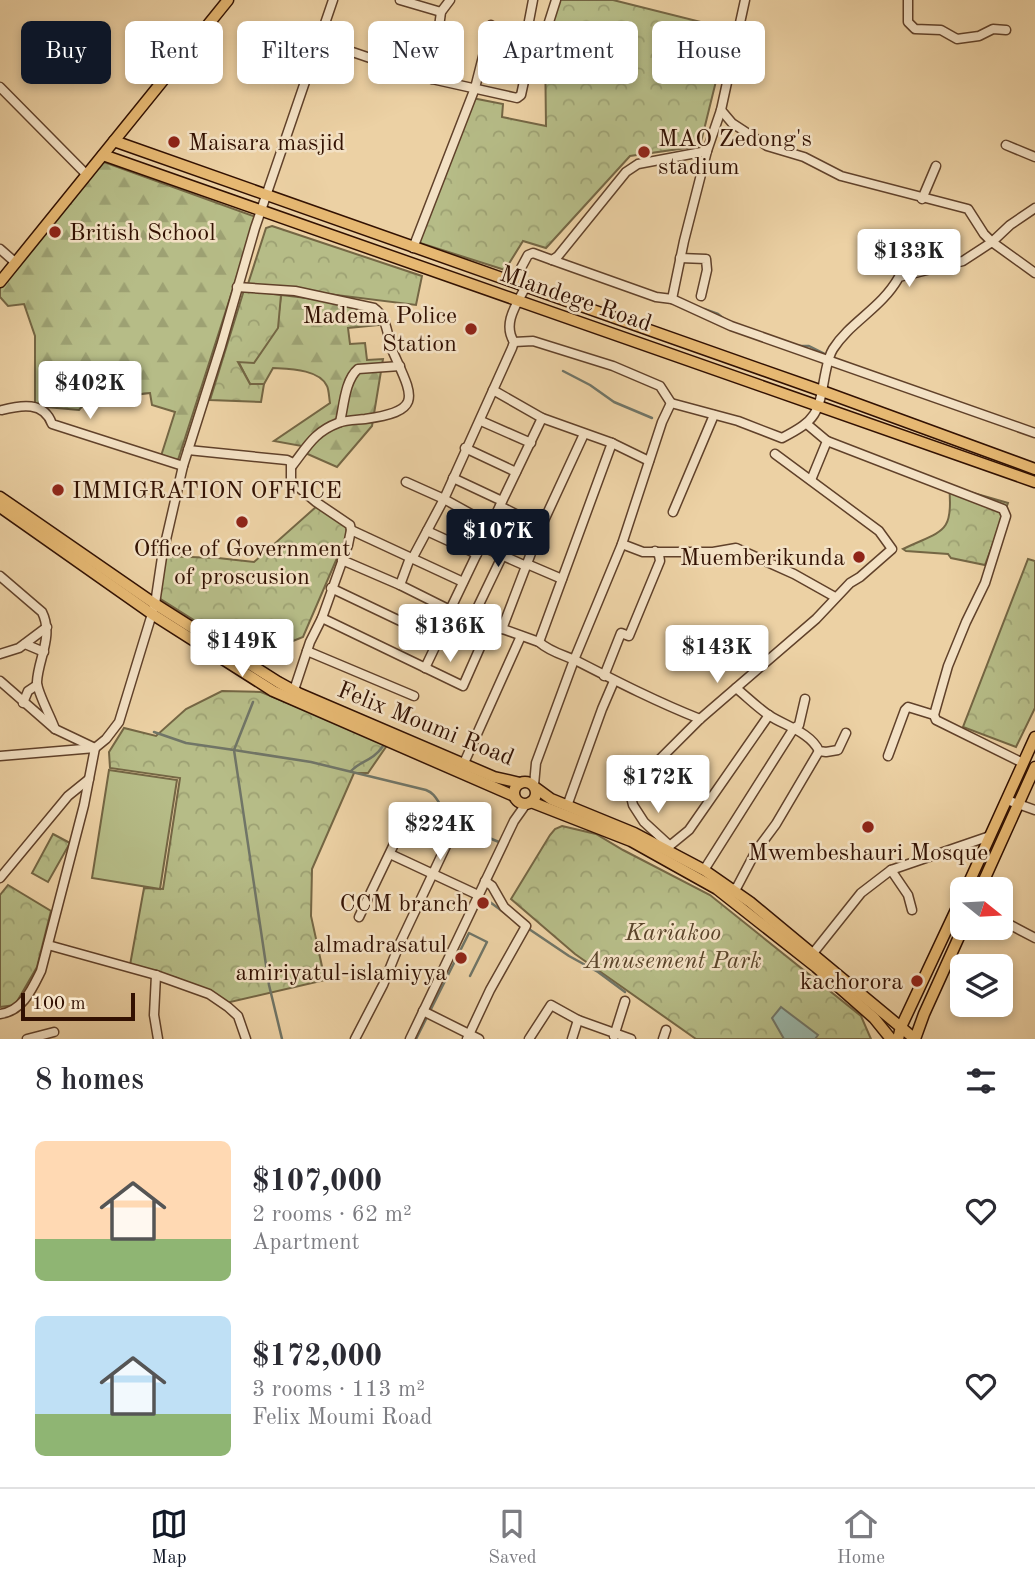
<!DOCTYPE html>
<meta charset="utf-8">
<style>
body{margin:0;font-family:"Old Standard TT",serif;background:#f7f7f7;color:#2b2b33;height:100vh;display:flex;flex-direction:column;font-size:26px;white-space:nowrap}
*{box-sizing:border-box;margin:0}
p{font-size:23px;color:#7c7c81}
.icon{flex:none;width:38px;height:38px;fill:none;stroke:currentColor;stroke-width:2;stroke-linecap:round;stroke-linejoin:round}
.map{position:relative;height:1039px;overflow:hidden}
.panel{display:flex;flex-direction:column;background:#fff;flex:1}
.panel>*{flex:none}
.top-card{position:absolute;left:21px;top:21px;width:994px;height:63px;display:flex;gap:14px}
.needle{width:46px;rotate:108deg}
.controls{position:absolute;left:950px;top:877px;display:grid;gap:14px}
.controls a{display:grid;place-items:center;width:63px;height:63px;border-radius:10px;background:#fff;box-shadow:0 4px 10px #0003;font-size:35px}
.scale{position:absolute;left:21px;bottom:18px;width:114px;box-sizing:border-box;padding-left:7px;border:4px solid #321102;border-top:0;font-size:19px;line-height:24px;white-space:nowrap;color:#321102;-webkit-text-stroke:5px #f3e1c4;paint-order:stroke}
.price{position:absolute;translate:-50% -60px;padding:0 16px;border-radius:7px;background:#fff;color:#222;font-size:23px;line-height:46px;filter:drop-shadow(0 2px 4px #0008)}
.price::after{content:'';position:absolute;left:50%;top:42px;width:21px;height:16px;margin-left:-10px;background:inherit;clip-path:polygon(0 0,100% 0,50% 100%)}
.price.on{background:#111827;color:#fff}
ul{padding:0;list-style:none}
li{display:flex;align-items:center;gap:21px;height:175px;padding:0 35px}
li span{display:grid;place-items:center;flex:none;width:196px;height:140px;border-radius:10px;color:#555}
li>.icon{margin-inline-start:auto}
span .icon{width:84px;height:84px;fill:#fffc;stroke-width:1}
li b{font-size:30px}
h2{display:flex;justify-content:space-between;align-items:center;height:84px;padding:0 35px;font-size:30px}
.chip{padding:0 24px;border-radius:10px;background:#fff;box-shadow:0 4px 10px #0003;font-size:24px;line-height:63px}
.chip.on{background:#111827;color:#fff}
.dock{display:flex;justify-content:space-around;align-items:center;height:98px;border-top:2px solid #e1e1e2;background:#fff;font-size:19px;color:#7c7c81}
.dock a{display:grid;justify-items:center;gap:4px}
.dock .on{color:#111827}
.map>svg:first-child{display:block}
.forest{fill:url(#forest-firs);stroke:#746644;stroke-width:2}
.park{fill:url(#park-crowns);stroke:#746644;stroke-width:2}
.pitch{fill:#b6bc87;stroke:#746644;stroke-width:2}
.water{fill:#99b7ab;stroke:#707567;stroke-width:2}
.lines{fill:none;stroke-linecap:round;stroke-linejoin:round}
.stream{stroke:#707567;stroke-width:2.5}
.minor-casing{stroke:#60412a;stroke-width:11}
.major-casing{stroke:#321102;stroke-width:13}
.minor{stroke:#f3e1c4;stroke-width:8}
.major{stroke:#e6b872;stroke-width:10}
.poi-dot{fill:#8f2418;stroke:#f3e1c4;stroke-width:2.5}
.labels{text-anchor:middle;stroke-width:5;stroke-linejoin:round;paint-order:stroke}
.poi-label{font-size:24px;fill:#321102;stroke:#f3e1c4;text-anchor:end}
.street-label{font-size:24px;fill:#321102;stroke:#f3e1c4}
.park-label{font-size:24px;font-style:italic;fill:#5a442a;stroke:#f3e1c4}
</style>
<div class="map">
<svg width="1035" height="1039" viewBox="0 0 1035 1039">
<defs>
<pattern id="forest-firs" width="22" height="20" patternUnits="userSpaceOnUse" patternTransform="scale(1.75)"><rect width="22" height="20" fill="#b6bc87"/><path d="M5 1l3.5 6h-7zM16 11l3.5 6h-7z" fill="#9da173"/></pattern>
<pattern id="park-crowns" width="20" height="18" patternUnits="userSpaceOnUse" patternTransform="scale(1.75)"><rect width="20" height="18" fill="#b6bc87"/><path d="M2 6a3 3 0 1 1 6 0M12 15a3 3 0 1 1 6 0" fill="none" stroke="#9da173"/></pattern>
</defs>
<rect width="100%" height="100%" fill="#ecd1a4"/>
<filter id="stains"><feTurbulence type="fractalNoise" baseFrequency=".00286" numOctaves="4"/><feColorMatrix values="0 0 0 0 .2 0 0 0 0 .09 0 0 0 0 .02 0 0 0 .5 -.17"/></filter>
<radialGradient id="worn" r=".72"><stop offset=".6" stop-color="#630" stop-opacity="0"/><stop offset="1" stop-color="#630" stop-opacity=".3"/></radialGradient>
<g class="forest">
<path d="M 101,161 L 256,217 L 178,460 L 161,456 L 175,412 L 152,405 L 150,393 C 137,394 123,397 113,405 L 87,401 L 79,410 L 35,406 L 35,336 L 24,304 L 8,306 L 0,297 L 0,285 Z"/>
<path d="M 281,295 L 358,304 L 379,325 L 348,328 L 350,344 L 365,343 L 367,360 L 383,359 L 372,426 L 337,467 L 303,452 L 302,446 L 274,441 L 330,403 C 329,398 329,390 327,386 C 319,369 289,369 273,368 L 264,384 L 250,384 L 238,361 L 254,362 L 277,328 Z"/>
</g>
<g class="park">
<path d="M 560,0 L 613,0 L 713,25 L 718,73 L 700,146 L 630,156 L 546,248 L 523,241 L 505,270 L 417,242 L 472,98 L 503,104 L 502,117 L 546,126 L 545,45 Z"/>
<path d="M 272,226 L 422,276 L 416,305 L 248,284 L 266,228 Z"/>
<path d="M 244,290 L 281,295 L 278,328 L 254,363 L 238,362 L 250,384 L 264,384 L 261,402 L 210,400 Z"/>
<path d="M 949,486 L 1008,503 L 985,565 L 951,558 L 948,554 L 906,551 L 903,549 C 943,530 954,534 949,486 Z"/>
<path d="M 317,506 L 347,526 L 347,535 L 303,637 L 278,647 L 257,660 L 159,598 L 163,556 L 218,558 L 254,562 Z"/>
<path d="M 1028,559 L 1035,561 L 1035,708 L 1016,747 L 963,727 Z"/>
<path d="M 222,691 L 261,692 L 388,744 L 368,773 L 354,773 L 312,869 L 311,916 L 325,980 L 226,1003 L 177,978 L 130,965 L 144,888 L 163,889 L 180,778 L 110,768 L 109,752 L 124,728 L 156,736 L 186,709 Z"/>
<path d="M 562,826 L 596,834 L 623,850 L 710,895 L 861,1016 L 871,1039 L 696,1039 L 575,954 L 511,899 L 550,835 L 555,829 Z"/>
<path d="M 53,834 L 70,843 L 48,882 L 32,873 Z"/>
<path d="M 8,885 L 51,911 L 37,967 L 15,1005 L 0,1007 L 0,895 Z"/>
</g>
<path class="pitch" d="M 109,770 L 177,780 L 160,889 L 92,878 Z"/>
<path class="water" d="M 781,1007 L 818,1035 L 815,1039 L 784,1039 L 772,1018 Z"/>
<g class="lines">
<g class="stream">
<path d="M 704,309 L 718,314 L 723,318"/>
<path d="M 797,346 L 809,346 L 827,355"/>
<path d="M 563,371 L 590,385 L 614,402 L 652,418"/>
<path d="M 253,702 L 234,750 L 311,762 L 426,790 C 437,794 437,803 445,810 C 461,825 478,834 499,842"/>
<path d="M 154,732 L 186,743 L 234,750 L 269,985 L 282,1039"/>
<path d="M 351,771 C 361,760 372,762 383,746"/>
<path d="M 472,846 L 477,833"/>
<path d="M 483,897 L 509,916"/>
<path d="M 526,927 L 569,956 L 598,972 L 625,992"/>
<path d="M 416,1039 L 469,933 L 487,942 L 470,976"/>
</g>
<g class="minor-casing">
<g id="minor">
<path d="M 400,0 L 441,12"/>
<path d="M 533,0 L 525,42 L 537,47"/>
<path d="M 908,0 L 908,22 L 915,29 L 941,30 L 957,39 L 979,36 L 993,29 L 1006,30"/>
<path d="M 488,37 L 525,42"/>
<path d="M 320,41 L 432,79 L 517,98 L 521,95 L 528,63 L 534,50 L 542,44 L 556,0"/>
<path d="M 432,79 L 441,12 L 450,0"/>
<path d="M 0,87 L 87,175"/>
<path d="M 721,110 L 732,123 L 767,146 L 804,157 L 841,176 L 968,209 L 984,234 L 992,242 L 1010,225 L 1035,208"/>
<path d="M 1006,145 L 1035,157"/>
<path d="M 922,199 L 936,166"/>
<path d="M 413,248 L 475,88 L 491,25"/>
<path d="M 0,249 L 16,263"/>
<path d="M 680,258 L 706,259 L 707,270 L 701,296"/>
<path d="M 552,260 L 656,297 L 672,299 L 731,326 L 1035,433"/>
<path d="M 514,281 L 528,255 L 533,253 L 552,260 L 558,256 L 626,172 L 638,164 L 707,151"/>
<path d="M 237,287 L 295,291 L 374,308 C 388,318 387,337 393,352 C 413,397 424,411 365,419 C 356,420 346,420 338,423 C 314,432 307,447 292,466"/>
<path d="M 672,299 L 684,241 L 707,151 L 721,110 L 745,0"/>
<path d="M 514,342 L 533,341 L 613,366 L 660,386 L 671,403"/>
<path d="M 493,390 L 542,418 L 612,443 L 649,461"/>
<path d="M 2,410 C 21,405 44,401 52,424 L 183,466"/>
<path d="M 542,418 L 450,610 L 539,642 C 550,652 564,655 577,661 C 618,682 657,702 700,719"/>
<path d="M 481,421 L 531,443"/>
<path d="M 340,422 C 344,405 345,380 358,369 L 400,366"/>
<path d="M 808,425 L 827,441 L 811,480"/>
<path d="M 827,441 L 1003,509 L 1006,516 L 985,583 L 966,622 L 948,666 L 934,715 L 936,720 L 1023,763"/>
<path d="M 465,448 L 516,472"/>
<path d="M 188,450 L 287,460 L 291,462 L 291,481 L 316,502 L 350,525 L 351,530 L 348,545 L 322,618 L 310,642 L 292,696"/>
<path d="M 453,478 L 502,501"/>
<path d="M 406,482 L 444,499 L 512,348 L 514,342 C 502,323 517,304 526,286"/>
<path d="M 500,506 L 541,527"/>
<path d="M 673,512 L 714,415"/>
<path d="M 351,530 L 463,582"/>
<path d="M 427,531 L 477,554"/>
<path d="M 622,544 L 643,552 L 713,552 L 736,548 L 794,574 L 835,597"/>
<path d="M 481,546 L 526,566"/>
<path d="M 410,558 L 400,585 L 450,610"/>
<path d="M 412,559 L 444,499 L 491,525"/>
<path d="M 342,560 L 400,585"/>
<path d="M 527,564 L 562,579"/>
<path d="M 0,576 L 42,612 C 54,636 38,659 37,682 C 37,692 51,717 55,729"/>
<path d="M 331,588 L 438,639"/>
<path d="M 322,618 L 463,686 L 490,625"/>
<path d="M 472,619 L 521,517"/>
<path d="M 502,629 L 541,527 L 584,434"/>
<path d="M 539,642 L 612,443"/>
<path d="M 25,644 L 44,652"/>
<path d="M 307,651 L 414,696"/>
<path d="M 0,654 L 19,648 L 47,627"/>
<path d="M 425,668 L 445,626 L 459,614"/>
<path d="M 604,676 L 621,633 L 629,636 L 660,561 L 659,555 L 655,551"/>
<path d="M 0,681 L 55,729 L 95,748 L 84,805 L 41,971 C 32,989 23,1011 0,1014"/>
<path d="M 736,688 C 747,697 758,708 770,716 C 786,726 811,733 819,751 L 826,752 L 838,750 L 846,733"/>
<path d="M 23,703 L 28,691 L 37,685"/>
<path d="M 0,756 L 95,748 L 106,739 L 119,722 L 155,604 L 162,557 L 183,466 L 221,346 L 255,228 L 333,0"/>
<path d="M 888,756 L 905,710 L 908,707 L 934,715"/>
<path d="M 464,763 L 521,636"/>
<path d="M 534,785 L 536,763 L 574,660 L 622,544 L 662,422 L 671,403 L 738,421 L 782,438 C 817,420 818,414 825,375 C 827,366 828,357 833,349 C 851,321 881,309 899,277 L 963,261 L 992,242 L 1035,273"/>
<path d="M 1007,800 L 1035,810"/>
<path d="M 567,806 L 602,709 L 614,681"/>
<path d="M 669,845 L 644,822 L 633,805 L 630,793 L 633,786 L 700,719 L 816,619 L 850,583 L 860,577 L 892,549 L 879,531 L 775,454"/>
<path d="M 667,848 L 689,830 L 769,715"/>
<path d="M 390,854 L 478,895"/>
<path d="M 704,870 L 794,728 L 799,725 L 805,699"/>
<path d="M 891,870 L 908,895 L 912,910"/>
<path d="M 0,878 L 68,796 L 89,779"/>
<path d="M 733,889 L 737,887 L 756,851 L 776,824 L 819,751"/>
<path d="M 359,917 L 396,840 L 408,808"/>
<path d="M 1001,920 L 1035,938"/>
<path d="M 48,945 L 156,975 L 209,994 L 228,1007 L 238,1016 L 246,1039"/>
<path d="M 810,957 L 861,893 L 891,870 L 990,836"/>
<path d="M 156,975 L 154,1015 L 158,1039"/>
<path d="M 423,1011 L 479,1039"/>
<path d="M 614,1036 L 625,1001"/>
<path d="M 27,1039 L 54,1032"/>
<path d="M 355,1039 L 383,985 L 400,943 L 454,829"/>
<path d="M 410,1039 L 514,821 L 526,804"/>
<path d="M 467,1039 L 490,990 L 526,926 L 504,907 L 492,886 L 485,881"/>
<path d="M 529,1039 L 551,1005 L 578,1020 L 631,1039"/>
<path d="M 572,1039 L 578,1020"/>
<path d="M 663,1039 L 666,1030"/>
</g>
</g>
<g class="major-casing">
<g id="major">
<path d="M 114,141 L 822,391 L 1035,469"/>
<path d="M 103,155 L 1035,482"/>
<path d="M 0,282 L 228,0"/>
<path d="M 0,497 L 155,604 L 278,682 L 298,693 L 494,777 L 520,783"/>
<path d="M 0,507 L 152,614 L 273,691 L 514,796"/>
<circle cx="525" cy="793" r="11"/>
<path d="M 536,788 L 551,799 L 634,833 L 704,870 L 750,902 L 915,1039"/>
<path d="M 531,802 L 631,841 L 717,889 L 816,967 L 874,1018 L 891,1039"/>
<path d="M 966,889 L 1035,737"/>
<path d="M 980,889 L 1035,767"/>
<path d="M 898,1039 L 901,1027 L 962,897"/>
<path d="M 915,1039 L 924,1014 L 963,928"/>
</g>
</g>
<use href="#minor" class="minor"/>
<use href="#major" class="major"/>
</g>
<g class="poi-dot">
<circle cx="174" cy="142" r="7"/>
<circle cx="644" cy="152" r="7"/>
<circle cx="55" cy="232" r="7"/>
<circle cx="471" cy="329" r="7"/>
<circle cx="58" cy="490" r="7"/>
<circle cx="242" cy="522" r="7"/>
<circle cx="859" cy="557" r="7"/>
<circle cx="868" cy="827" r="7"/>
<circle cx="483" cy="903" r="7"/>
<circle cx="461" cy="958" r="7"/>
<circle cx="917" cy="981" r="7"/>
</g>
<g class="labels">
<g class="poi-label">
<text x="658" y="146" text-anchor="start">MAO Zedong's<tspan x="658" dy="28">stadium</tspan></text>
<text x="188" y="150" text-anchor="start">Maisara masjid</text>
<text x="69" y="240" text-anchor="start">British School</text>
<text x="457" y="323">Madema Police<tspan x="457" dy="28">Station</tspan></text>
<text x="72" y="498" text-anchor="start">IMMIGRATION OFFICE</text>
<text x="242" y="556" text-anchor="middle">Office of Government<tspan x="242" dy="28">of proscusion</tspan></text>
<text x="845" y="565">Muemberikunda</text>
<text x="868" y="860" text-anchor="middle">Mwembeshauri Mosque</text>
<text x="469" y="911">CCM branch</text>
<text x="447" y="952">almadrasatul<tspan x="447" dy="28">amiriyatul-islamiyya</tspan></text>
<text x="903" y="989">kachorora</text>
</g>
<g class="street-label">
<text transform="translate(576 298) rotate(19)" y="8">Mlandege Road</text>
<text transform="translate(426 723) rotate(22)" y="8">Felix Moumi Road</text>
</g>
<g class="park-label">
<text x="673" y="940">Kariakoo<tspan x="673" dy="28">Amusement Park</tspan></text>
</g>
</g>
<rect width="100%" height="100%" filter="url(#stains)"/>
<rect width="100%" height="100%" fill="url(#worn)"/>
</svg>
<div class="controls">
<a><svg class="needle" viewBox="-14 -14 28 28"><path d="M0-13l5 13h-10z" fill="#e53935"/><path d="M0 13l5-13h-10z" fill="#7c7c81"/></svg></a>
<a><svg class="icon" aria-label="layers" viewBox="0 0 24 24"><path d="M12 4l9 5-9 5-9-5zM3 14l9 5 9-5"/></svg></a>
</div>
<div class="scale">100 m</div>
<b class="price" style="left:909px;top:289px">$133K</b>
<b class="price" style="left:90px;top:421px">$402K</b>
<b class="price on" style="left:498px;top:569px">$107K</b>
<b class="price" style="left:450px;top:664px">$136K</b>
<b class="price" style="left:242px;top:679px">$149K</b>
<b class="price" style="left:717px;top:685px">$143K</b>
<b class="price" style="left:658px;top:815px">$172K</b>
<b class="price" style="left:440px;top:862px">$224K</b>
<div class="top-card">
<a class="chip on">Buy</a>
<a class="chip">Rent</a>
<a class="chip">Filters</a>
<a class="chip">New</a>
<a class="chip">Apartment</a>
<a class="chip">House</a>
</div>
</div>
<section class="panel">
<h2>8 homes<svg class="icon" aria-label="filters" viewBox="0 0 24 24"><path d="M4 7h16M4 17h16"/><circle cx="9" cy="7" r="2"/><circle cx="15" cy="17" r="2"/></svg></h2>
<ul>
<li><span style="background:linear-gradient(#ffd9b3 70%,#8fb573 0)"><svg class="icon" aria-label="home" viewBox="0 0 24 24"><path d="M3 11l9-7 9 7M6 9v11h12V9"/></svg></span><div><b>$107,000</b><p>2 rooms · 62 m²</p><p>Apartment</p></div><svg class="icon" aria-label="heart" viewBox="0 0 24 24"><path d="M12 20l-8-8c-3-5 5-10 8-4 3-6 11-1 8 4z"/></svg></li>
<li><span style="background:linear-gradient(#bfe0f5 70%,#8fb573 0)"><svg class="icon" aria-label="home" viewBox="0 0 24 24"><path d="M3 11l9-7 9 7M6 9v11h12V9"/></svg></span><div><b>$172,000</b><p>3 rooms · 113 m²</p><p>Felix Moumi Road</p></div><svg class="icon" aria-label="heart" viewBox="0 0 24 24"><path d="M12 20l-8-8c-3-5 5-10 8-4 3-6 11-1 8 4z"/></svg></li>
</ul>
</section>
<nav class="dock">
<a class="on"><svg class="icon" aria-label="map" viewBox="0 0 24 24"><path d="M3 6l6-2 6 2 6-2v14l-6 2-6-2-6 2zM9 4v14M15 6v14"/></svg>Map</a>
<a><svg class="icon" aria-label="saved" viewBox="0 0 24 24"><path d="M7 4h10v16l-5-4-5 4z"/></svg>Saved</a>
<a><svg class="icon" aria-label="home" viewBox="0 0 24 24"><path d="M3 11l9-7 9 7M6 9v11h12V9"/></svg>Home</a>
</nav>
